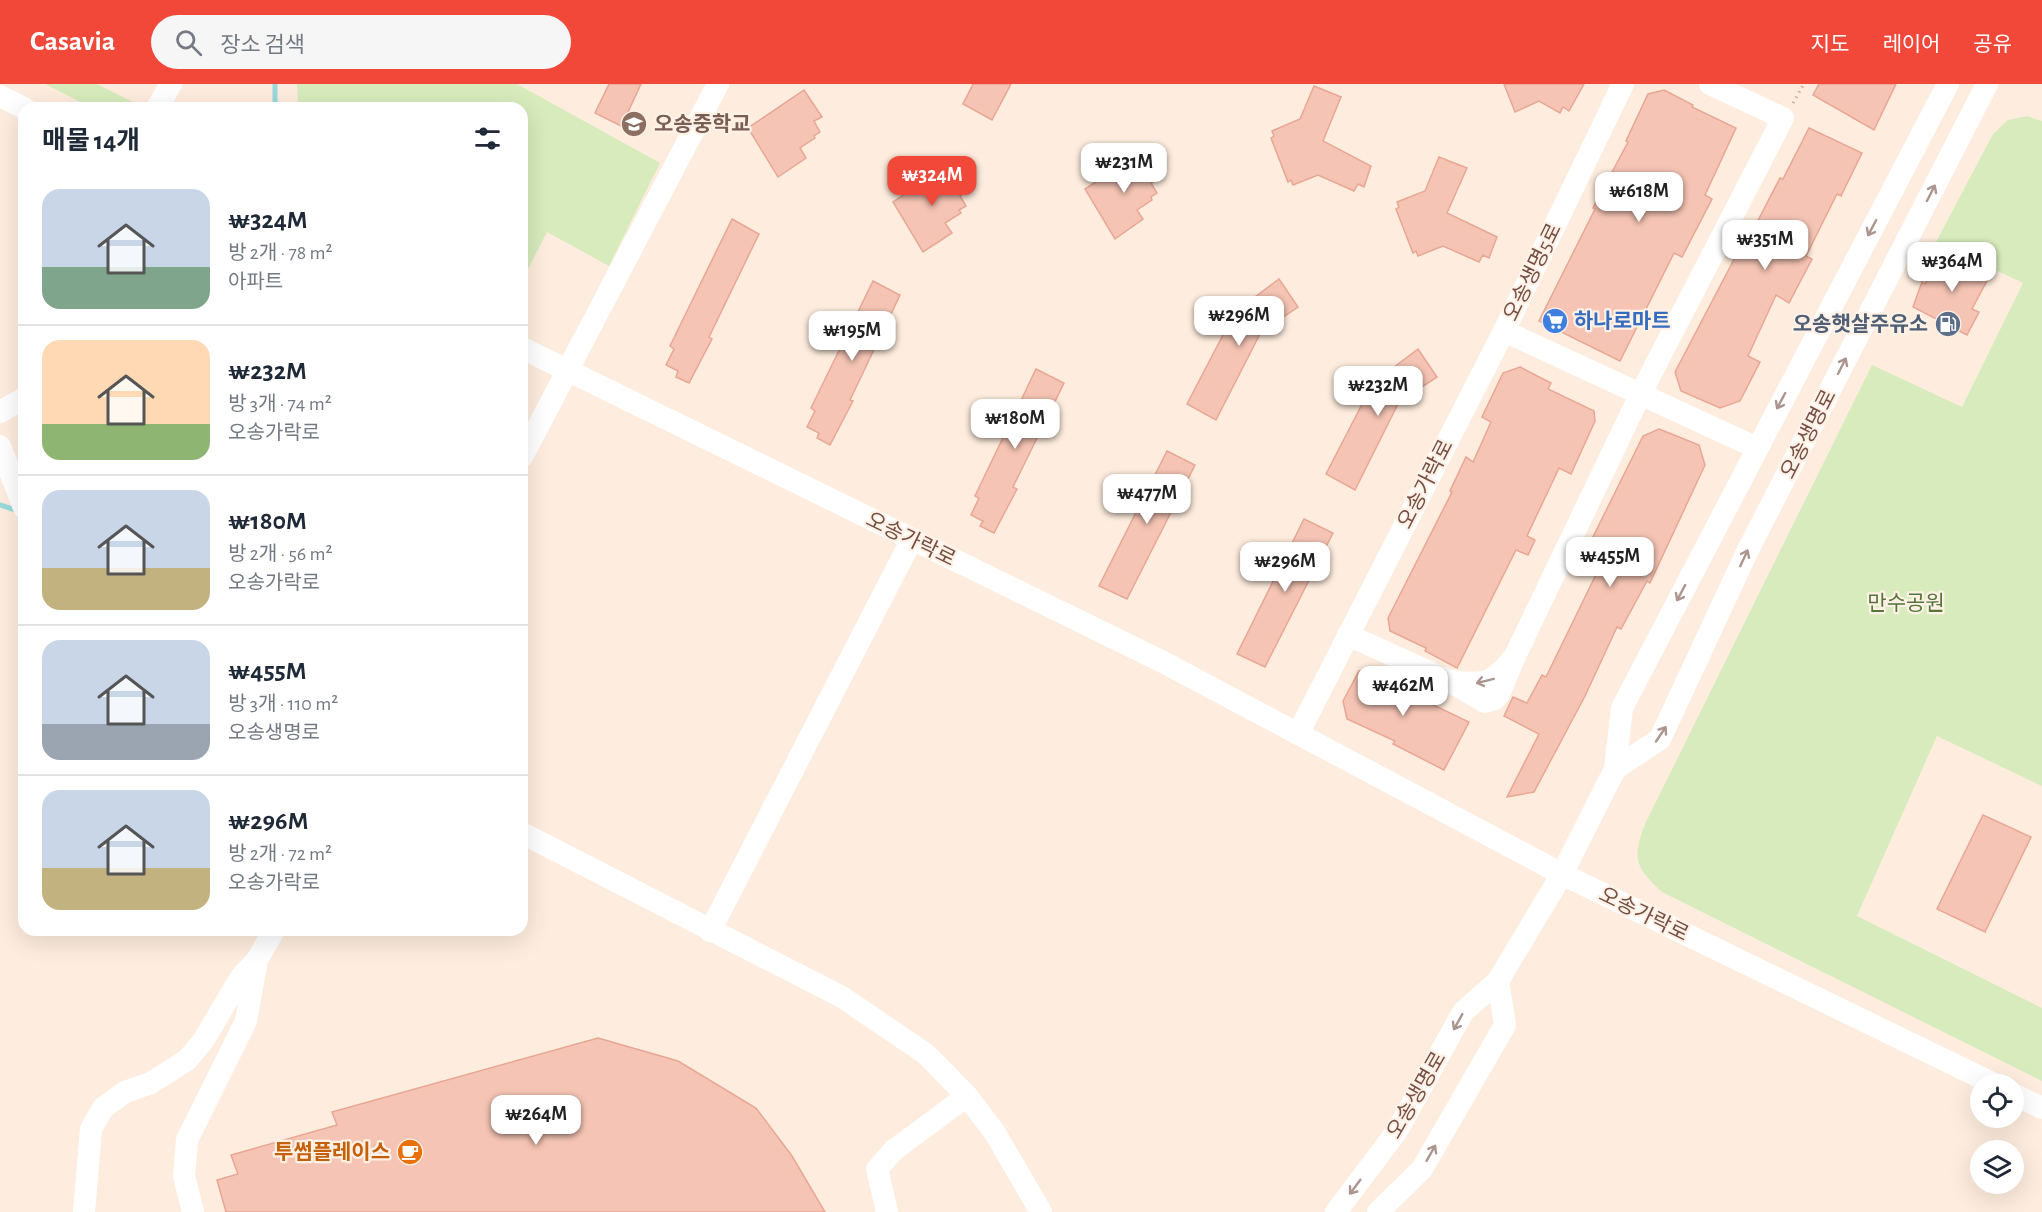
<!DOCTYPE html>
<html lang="ko">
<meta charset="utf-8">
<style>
body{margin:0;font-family:"Alegreya Sans","Noto Sans KR",sans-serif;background:#f6f6f7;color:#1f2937;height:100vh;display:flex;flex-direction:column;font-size:22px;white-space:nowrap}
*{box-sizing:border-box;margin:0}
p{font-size:20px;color:#747a83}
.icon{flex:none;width:33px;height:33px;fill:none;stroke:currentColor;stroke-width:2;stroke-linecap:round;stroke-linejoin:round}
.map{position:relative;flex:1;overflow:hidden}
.sheet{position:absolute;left:18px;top:18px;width:510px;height:834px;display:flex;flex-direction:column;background:#fff;border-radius:18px;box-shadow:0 6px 24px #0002}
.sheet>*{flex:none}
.tools{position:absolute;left:1970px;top:990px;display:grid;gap:12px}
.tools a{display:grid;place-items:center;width:54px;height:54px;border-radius:50%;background:#fff;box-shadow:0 6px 24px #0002;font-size:30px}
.price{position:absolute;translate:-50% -51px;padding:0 14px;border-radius:12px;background:#fff;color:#222;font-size:20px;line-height:39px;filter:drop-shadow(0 2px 3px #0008)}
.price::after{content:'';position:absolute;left:50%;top:36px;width:18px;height:14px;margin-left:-9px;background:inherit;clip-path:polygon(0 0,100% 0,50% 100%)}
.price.selected{background:#f1483a;color:#fff}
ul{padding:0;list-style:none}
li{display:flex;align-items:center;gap:18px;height:150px;padding:0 24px}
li+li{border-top:2px solid #e0e1e3}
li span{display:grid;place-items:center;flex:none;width:168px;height:120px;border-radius:18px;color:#555}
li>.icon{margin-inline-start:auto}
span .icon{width:72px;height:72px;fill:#fffc;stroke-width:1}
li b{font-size:26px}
h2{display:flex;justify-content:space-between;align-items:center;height:72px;padding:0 24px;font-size:26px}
header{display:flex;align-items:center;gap:36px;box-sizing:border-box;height:84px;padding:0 30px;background:#f1483a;color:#fff}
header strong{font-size:28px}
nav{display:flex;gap:33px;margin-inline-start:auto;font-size:21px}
.search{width:420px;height:54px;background:#f6f6f7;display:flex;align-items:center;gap:15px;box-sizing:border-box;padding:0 21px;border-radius:33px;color:#747a83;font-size:22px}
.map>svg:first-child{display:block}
.green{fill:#d7ebbc}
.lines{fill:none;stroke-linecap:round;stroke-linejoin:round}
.stream{stroke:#98dada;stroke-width:5}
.building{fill:#f5c4b4;stroke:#e8a793;stroke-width:1.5}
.path{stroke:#d9a798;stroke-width:3;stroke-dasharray:1.5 4.5;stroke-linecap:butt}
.minor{stroke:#fff;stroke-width:22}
.oneway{stroke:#ac958f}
.labels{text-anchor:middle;stroke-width:4.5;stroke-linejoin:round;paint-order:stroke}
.education-label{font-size:21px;font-weight:bold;fill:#785e54;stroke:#fff1e6;text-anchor:start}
.street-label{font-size:21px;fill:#754f45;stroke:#fff1e6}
.shop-label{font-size:21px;font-weight:bold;fill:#366cbe;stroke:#fff1e6;text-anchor:start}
.service-label{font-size:21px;font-weight:bold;fill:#4e5e75;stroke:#fff1e6;text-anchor:end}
.park-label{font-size:21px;fill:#54763a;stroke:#fff1e6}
.food-label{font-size:21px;font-weight:bold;fill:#c56008;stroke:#fff1e6;text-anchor:end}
</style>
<header>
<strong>Casavia</strong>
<div class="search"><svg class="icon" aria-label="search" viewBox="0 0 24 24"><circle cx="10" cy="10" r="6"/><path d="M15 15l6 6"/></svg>장소 검색</div>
<nav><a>지도</a><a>레이어</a><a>공유</a></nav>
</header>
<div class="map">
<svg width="2042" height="1128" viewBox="0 0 2042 1128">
<rect width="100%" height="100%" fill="#feedde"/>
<g class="green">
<path d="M 45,0 L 97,0 L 133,18 L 130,24 L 92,24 Z"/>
<path d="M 297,0 L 517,0 L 660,79 L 609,182 L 547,148 L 522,197 L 522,24 L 298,24 Z"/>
<path d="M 2027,32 L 2042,37 L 2042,702 L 1937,652 L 1857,832 L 2042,924 L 2042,997 L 1662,808 C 1635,783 1632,775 1645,740 L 1872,281 L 1962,323 L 2023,199 L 1936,158 L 1993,50 L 2008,36 Z"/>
</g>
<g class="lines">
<g class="stream">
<path d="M 275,0 L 275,24"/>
<path d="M 0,421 L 19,427"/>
</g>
</g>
<g class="building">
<path d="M 609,0 L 641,0 L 628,28 L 636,32 L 629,46 L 595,29 Z"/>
<path d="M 973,0 L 1011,0 L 992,36 L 963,20 Z"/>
<path d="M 1504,0 L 1584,0 L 1569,27 L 1563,23 L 1560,29 L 1539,17 L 1515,28 Z"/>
<path d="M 1819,0 L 1896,0 L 1874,46 L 1813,11 Z"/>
<path d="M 1314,2 L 1341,13 L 1323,57 L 1371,82 L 1364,103 L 1358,100 L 1354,107 L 1318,91 L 1293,101 L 1291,96 L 1288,98 L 1271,54 L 1274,52 L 1272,47 L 1300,35 Z"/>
<path d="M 804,6 L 822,33 L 814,37 L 820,48 L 814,52 L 815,54 L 800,64 L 806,74 L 778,93 L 748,44 Z"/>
<path d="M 1664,6 L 1693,21 L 1692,23 L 1736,44 L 1705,111 L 1712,115 L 1682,173 L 1674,169 L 1620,277 L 1539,237 L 1595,125 L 1593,124 L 1628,58 L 1626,57 L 1648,10 Z"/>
<path d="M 1809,44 L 1862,69 L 1841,112 L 1837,110 L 1806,172 L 1812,175 L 1789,219 L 1776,211 L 1748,272 L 1760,278 L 1740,317 L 1720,324 L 1681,307 L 1675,288 L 1750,145 L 1753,146 L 1780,94 L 1783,95 Z"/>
<path d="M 1141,68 L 1159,94 L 1151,99 L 1157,109 L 1151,113 L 1152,116 L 1137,126 L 1143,135 L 1115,155 L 1085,105 Z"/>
<path d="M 1439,73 L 1467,84 L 1447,129 L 1497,153 L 1489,174 L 1483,171 L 1479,178 L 1443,162 L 1418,172 L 1416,167 L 1413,169 L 1396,125 L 1399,123 L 1397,118 L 1425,107 Z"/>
<path d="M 950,80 L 967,107 L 960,112 L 966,122 L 959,126 L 961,129 L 945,139 L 952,149 L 923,168 L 893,118 Z"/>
<path d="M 732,135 L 759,150 L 709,253 L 712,255 L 689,299 L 676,293 L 678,287 L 666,281 L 674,265 L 670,262 Z"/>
<path d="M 1942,168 L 1989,193 L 1972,225 L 1979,228 L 1967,251 L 1913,223 L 1922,198 L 1925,200 Z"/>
<path d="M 1279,195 L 1298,223 L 1261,248 L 1216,336 L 1187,320 L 1235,228 Z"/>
<path d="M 873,197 L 900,211 L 850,316 L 853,317 L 830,361 L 817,354 L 819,349 L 807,343 L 815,327 L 811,324 Z"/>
<path d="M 1418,265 L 1437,293 L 1399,318 L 1355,406 L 1326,390 L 1373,299 Z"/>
<path d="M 1520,283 L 1551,299 L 1548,305 L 1594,327 L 1595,337 L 1571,390 L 1559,384 L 1527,452 L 1535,456 L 1528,471 L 1516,466 L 1457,584 L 1425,567 L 1426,564 L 1390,547 L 1388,534 L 1452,408 L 1450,407 L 1466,373 L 1473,378 L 1491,338 L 1482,333 L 1503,289 Z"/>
<path d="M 1036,285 L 1064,299 L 1013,403 L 1017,405 L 994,449 L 980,442 L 983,437 L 971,431 L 979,414 L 975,412 Z"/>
<path d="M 1659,345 L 1699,361 L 1705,381 L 1650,499 L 1647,497 L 1621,545 L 1617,543 L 1585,612 L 1534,708 L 1507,713 L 1539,650 L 1504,632 L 1513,613 L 1527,619 L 1542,591 L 1546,593 L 1604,474 L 1587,465 L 1643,352 Z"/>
<path d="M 1167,367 L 1195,381 L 1127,515 L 1099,502 Z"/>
<path d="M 1304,435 L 1333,449 L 1265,583 L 1237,570 Z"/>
<path d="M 1375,584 L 1406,598 L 1402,606 L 1469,638 L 1444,686 L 1393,660 L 1395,657 L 1347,635 L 1343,617 L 1359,587 Z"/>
<path d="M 1983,731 L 2031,753 L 1985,848 L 1937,825 Z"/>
<path d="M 598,954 L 678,977 L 756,1024 L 792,1072 L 825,1128 L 226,1128 L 217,1096 L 238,1090 L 231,1071 L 337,1041 L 332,1028 Z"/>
</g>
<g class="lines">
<path class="path" d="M 1793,19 L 1804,0"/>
<g class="minor">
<path d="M 0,12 L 24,24"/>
<path d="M 157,24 L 171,0"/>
<path d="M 1504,247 L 1757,364"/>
<path d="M 522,264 L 1163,578 L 1562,790 L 1994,1000"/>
<path d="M 0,328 L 24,314"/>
<path d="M 0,362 L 24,424"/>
<path d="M 522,373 L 718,0"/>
<path d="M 1348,551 L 1447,596 L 1485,618 L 1495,615 L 1499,610 L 1515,572 C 1492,601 1483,602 1447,596"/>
<path d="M 1515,572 L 1640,311 L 1783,34 L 1710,0"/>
<path d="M 1298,650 L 1504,247 L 1623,0"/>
<path d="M 1615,685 L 1660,655 L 1747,468 L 1987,0"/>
<path d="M 522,749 L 842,913 L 926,970 L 967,1012 L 995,1049 L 1041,1128"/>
<path d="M 710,847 L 912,455"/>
<path d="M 2013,1010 L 2042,1024"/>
<path d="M 84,1128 L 91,1045 L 103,1024 L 125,1008 L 151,999 L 187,976 L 203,957 L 241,893 L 257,876"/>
<path d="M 193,1128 L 184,1092 L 187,1056 L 246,937 L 257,876 L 274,846"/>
<path d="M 887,1128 L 877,1085 L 894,1066 L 967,1012"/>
<path d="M 1336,1128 L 1397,1047 L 1463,928 L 1498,897 L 1562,790 L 1615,685 L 1622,624 L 1948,0"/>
<path d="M 1378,1128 L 1422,1085 L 1505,941 L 1498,897"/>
</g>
</g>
<defs><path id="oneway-shaft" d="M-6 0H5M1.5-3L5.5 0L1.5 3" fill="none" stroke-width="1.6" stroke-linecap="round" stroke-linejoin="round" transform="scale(1.5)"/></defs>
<g class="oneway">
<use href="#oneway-shaft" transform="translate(1931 109) rotate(-63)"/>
<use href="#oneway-shaft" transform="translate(1872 144) rotate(118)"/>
<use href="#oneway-shaft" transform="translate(1842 282) rotate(-63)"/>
<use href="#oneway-shaft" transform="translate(1781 317) rotate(118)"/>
<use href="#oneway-shaft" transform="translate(1744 474) rotate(-65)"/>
<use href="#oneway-shaft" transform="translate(1681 509) rotate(118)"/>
<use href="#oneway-shaft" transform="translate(1485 597) rotate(166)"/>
<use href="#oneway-shaft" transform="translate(1661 650) rotate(-56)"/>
<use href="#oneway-shaft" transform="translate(1458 938) rotate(119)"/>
<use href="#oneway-shaft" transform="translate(1431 1069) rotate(-60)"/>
<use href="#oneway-shaft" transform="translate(1355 1103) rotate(127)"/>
</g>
<defs>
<g id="school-disc" transform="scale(1.35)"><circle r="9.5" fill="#8d6e63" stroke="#fff1e6"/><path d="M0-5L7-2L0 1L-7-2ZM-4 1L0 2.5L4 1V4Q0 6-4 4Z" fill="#fff"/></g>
<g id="supermarket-disc" transform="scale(1.35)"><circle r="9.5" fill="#3f7fe0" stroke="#fff1e6"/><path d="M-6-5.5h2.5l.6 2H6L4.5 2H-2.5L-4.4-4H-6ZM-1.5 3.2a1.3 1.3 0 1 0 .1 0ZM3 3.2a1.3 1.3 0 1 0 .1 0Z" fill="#fff"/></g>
<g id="fuel-disc" transform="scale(1.35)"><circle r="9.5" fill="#5c6f8a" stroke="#fff1e6"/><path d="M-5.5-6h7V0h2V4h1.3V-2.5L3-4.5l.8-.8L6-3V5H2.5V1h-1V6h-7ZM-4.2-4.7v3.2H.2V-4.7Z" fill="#fff"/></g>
<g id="cafe-disc" transform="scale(1.35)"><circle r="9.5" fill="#e8710a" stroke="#fff1e6"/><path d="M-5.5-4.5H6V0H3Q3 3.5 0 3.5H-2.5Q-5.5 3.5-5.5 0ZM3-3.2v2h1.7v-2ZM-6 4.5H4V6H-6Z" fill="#fff"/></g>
</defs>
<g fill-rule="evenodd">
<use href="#school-disc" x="634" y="40"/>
<use href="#supermarket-disc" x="1555" y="237"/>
<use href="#fuel-disc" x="1948" y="240"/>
<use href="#cafe-disc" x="410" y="1068"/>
</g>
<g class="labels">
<g class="education-label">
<text x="654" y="47">오송중학교</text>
</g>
<g class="street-label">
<text transform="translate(1532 188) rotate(-64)" y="7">오송생명5로</text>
<text transform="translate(1808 350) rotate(-63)" y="7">오송생명로</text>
<text transform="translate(1425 400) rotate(-63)" y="7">오송가락로</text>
<text transform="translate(911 455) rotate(26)" y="7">오송가락로</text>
<text transform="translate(1644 830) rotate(26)" y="7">오송가락로</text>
<text transform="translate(1416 1011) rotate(-60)" y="7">오송생명로</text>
</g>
<g class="shop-label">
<text x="1574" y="244">하나로마트</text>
</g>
<g class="service-label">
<text x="1928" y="247">오송햇살주유소</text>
</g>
<g class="park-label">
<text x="1906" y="526">만수공원</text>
</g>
<g class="food-label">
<text x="390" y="1075">투썸플레이스</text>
</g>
</g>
</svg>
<div class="tools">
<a><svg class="icon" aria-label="locate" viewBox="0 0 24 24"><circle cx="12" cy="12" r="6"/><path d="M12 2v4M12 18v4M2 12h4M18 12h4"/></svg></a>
<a><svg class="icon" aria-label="layers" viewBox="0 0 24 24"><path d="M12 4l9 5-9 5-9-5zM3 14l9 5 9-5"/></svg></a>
</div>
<b class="price" style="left:1124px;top:110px">₩231M</b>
<b class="price selected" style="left:932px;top:123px">₩324M</b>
<b class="price" style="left:1639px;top:139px">₩618M</b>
<b class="price" style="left:1765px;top:187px">₩351M</b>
<b class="price" style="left:1952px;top:209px">₩364M</b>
<b class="price" style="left:1239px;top:263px">₩296M</b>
<b class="price" style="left:852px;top:278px">₩195M</b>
<b class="price" style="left:1378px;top:333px">₩232M</b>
<b class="price" style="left:1015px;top:366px">₩180M</b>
<b class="price" style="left:1147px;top:441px">₩477M</b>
<b class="price" style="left:1610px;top:504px">₩455M</b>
<b class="price" style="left:1285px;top:509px">₩296M</b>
<b class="price" style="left:1403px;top:633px">₩462M</b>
<b class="price" style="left:536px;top:1062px">₩264M</b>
<section class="sheet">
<h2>매물 14개<svg class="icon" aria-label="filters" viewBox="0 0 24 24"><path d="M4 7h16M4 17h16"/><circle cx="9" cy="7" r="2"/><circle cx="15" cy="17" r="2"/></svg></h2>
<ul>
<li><span style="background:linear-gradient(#c9d6e8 65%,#7fa58c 0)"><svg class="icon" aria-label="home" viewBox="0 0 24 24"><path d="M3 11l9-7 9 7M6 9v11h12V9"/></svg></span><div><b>₩324M</b><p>방 2개 · 78 m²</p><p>아파트</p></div></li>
<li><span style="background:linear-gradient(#ffd9b3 70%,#8fb573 0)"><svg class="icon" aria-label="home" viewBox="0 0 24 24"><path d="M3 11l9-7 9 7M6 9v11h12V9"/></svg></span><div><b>₩232M</b><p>방 3개 · 74 m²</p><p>오송가락로</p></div></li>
<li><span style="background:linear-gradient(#c9d6e8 65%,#c2b280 0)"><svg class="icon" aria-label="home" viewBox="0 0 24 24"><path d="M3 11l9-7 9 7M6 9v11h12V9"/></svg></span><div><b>₩180M</b><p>방 2개 · 56 m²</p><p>오송가락로</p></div></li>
<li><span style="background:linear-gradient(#c9d6e8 70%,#9aa5b1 0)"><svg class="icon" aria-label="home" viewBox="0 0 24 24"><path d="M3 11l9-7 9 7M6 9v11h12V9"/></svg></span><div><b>₩455M</b><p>방 3개 · 110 m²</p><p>오송생명로</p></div></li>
<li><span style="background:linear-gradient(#c9d6e8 65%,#c2b280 0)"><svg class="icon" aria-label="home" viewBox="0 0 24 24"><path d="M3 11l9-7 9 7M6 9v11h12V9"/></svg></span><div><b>₩296M</b><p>방 2개 · 72 m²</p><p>오송가락로</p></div></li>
</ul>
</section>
</div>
